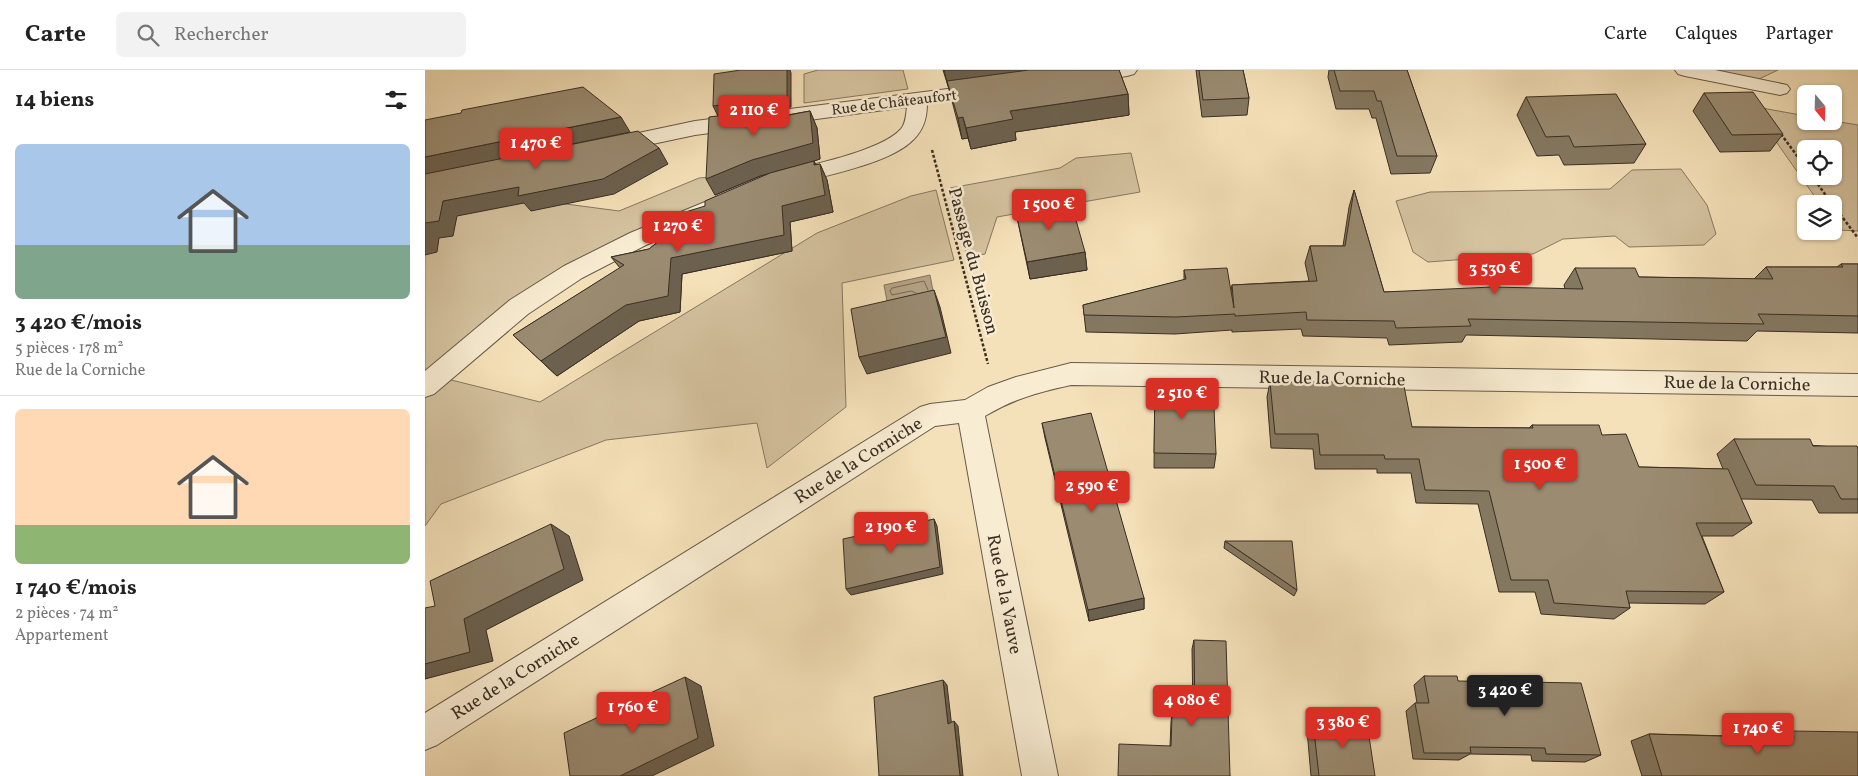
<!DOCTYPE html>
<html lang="fr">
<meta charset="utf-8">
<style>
body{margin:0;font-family:Vollkorn,serif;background:#f2f2f2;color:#222;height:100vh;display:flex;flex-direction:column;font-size:19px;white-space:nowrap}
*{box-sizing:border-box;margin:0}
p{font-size:16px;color:#767676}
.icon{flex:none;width:28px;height:28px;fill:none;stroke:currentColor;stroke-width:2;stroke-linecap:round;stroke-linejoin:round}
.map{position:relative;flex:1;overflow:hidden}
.side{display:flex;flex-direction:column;background:#fff;width:425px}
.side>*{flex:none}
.needle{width:32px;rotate:161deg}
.tools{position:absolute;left:1372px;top:15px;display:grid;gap:10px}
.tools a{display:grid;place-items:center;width:45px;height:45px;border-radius:8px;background:#fff;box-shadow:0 1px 4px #0004;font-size:25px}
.price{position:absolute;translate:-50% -42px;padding:0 11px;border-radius:5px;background:#d93025;color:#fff;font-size:16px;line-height:32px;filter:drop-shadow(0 1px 2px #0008)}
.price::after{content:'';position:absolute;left:50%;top:30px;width:15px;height:11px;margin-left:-8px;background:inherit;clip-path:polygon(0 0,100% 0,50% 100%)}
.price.selected{background:#222;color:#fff}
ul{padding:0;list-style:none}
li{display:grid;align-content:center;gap:10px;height:265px;padding:0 15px}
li+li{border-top:1px solid #e0e0e0}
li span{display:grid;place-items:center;height:155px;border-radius:8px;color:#555}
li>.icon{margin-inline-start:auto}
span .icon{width:90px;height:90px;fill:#fffc;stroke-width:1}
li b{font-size:21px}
h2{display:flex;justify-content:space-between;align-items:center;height:60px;padding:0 15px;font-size:21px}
header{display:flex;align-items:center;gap:30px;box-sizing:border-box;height:70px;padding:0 25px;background:#fff;border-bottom:1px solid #e0e0e0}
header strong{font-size:24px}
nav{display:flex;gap:28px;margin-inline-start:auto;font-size:18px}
.search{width:350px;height:45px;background:#f2f2f2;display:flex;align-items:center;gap:12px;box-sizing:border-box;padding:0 18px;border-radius:8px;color:#767676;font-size:19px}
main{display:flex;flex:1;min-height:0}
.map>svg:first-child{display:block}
.green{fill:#d5c3a0;stroke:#867862;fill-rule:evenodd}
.water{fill:#b5a486;stroke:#83755e}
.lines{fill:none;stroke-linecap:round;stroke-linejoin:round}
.shore{stroke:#766954;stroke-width:1}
.minor-casing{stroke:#675b48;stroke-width:2}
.path{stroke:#382e23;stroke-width:2.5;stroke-dasharray:3 2;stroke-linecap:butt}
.minor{fill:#f8ecd2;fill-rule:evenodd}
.wall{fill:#847861;stroke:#382e23}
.shaded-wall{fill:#6c614f;stroke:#382e23}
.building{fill:#9a8b71;stroke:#382e23}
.labels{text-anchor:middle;stroke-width:5;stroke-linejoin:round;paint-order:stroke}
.far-street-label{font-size:15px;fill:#382e23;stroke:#f8ecd2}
.street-label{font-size:18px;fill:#382e23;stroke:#f8ecd2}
</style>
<header>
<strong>Carte</strong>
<div class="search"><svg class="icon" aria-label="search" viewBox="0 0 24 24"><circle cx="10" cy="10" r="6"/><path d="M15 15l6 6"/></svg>Rechercher</div>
<nav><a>Carte</a><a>Calques</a><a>Partager</a></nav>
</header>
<main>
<section class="side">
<h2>14 biens<svg class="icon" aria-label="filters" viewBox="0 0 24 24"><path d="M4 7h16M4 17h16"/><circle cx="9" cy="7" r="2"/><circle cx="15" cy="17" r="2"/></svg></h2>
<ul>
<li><span style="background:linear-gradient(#a9c7e8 65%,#7fa58c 0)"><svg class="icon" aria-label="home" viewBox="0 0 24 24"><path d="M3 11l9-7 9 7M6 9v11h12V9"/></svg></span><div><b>3 420 €/mois</b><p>5 pièces · 178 m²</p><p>Rue de la Corniche</p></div></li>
<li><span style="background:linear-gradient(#ffd9b3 75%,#8fb573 0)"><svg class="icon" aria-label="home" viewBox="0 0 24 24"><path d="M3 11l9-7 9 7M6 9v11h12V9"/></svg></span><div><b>1 740 €/mois</b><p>2 pièces · 74 m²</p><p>Appartement</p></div></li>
</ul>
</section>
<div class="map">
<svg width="1433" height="706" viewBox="0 0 1433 706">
<rect width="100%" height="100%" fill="#f5e1b9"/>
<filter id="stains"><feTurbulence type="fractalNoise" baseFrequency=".004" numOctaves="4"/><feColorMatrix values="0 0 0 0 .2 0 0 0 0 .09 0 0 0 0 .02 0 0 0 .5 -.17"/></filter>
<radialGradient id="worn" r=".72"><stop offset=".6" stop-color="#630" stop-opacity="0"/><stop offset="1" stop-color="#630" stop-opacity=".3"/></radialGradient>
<g class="green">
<path d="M 393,0 L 478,0 L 483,19 L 379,33 L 379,4 Z"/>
<path d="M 1276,0 L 1353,0 L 1332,10 Z"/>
<path d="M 1326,36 L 1381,46 L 1381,51 L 1409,51 L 1433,55 L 1433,161 L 1414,160 L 1409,153 L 1409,134 L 1395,134 ZM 1381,79 L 1409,79 L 1409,106 L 1381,106 Z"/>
<path d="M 706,83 L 715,122 L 572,147 L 560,184 L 542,187 L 525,118 L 635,98 L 651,88 Z"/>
<path d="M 1256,99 L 1282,135 L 1291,164 L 1279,175 L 1204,177 L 1190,166 L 1138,169 L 1108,184 L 1003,192 L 988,182 L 971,131 L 1005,122 L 1185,119 L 1207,100 Z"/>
<path d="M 362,100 L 210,165 L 6,305 L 115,332 L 392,163 L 486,126 L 511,120 L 529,190 L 417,213 L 421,337 L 342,398 L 332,353 L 181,370 L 16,434 L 0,456 L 0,138 L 58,123 L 194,141 L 274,108 Z"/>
</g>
<path class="water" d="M 505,205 L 509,226 L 462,231 L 459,215 Z"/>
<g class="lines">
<path class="shore" d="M 491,223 L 486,221 L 467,225 L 465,221 L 467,218 L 499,211 L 503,220"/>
<g class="minor-casing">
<g id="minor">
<path d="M 664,0 L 712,0 L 709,4 L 702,6 L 657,13 L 650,11 L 647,7 L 650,3 Z"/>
<path d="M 1250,0 L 1290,0 L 1362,15 L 1365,19 L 1362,23 L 1355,25 L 1260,6 L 1253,4 Z"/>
<path d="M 562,14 L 569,16 L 572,20 L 569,24 L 502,34 C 502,47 499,59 489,69 C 466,94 394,107 360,116 L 352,114 L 349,109 L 352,104 C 383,95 455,82 476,59 C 481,53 481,44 482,37 L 270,65 L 185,83 L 178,81 L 174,76 L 178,71 L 185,69 L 270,51 Z"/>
<path d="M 292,127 L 300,130 L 303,135 L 300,140 L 221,175 L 157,208 L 103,244 L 9,324 L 0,327 L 0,301 L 85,230 L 139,196 L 205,163 Z"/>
<path d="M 646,293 L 1433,304 L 1433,326 L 646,315 C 614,322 588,329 560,346 L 633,706 L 597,706 L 534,353 L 510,356 L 12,675 L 0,680 L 0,643 L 495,337 L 505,334 L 540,330 L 563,317 L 591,307 Z"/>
</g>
</g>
<g class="path">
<path d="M 1356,64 L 1381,98"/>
<path d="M 507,80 L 563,294"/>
<path d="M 1387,106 L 1407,134"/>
<path d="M 1409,136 L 1433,168"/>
</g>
<use href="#minor" class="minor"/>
</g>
<g class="wall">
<path d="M 518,0 L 694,0 L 703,24 L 704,45 L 590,62 L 591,70 L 546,79 L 543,68 L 537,69 L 523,16 Z"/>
<path d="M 771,0 L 818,0 L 824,28 L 822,45 L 777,47 Z"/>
<path d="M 904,0 L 982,0 L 1012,86 L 1005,103 L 966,104 L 951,48 L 947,48 L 944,39 L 911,39 L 903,7 Z"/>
<path d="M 1279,23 L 1358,64 L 1345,81 L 1295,82 L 1268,41 Z"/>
<path d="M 1101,27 L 1221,74 L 1209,93 L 1139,95 L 1134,85 L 1112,86 L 1092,45 Z"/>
<path d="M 359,38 L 362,45 L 385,41 L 392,58 L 395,89 L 389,91 L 391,95 L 395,94 L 402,110 L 408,142 L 365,152 L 367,181 L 257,204 L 255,242 L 214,251 L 132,306 L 88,265 L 195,198 L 186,187 L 224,179 L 280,136 L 342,104 L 335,106 L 290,125 Z"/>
<path d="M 929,120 L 959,222 L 1140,219 L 1139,215 L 1150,198 L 1214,207 L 1329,209 L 1341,197 L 1412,197 L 1416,194 L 1433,194 L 1433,263 L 1332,261 L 1322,271 L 1041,265 L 1037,272 L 964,275 L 962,268 L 878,266 L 876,259 L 807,262 L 807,260 L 750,264 L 661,262 L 658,235 L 759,210 L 759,200 L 806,221 L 807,215 L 884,211 L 880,193 L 885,176 L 918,176 L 924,137 Z"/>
<path d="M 590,138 L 660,182 L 662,200 L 605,209 Z"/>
<path d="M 730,310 L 770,337 L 791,384 L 789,398 L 729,398 Z"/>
<path d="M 845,312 L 987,357 L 1104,358 L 1107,355 L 1177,365 L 1214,397 L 1298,399 L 1292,384 L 1309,369 L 1433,379 L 1433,443 L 1394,443 L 1387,430 L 1316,429 L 1327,453 L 1308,466 L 1277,466 L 1299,522 L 1280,534 L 1204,533 L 1205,538 L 1189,549 L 1116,544 L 1110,522 L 1074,522 L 1053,434 L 991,433 L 986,403 L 952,403 L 952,399 L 890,399 L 888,379 L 846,378 L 842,327 Z"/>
<path d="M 617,353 L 719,528 L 719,539 L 664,551 L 620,368 Z"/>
<path d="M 800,471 L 872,520 L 869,526 L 799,478 Z"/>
<path d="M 769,570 L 805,706 L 745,676 L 746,652 L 747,644 L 768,645 L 767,579 Z"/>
<path d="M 999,606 L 1033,611 L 1176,685 L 1160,692 L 1107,691 L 1106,685 L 1045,684 L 1034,690 L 988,689 L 981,641 L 990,633 L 992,633 L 989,615 Z"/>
<path d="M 888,652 L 950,706 L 886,706 L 882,660 Z"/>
<path d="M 1366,661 L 1433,706 L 1217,706 L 1206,671 L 1224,664 L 1347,667 Z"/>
</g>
<g class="shaded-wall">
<path d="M 362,0 L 365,0 L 366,3 L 366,37 L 293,46 L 288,36 Z"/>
<path d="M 519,0 L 647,0 L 523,16 Z"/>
<path d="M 703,24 L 704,45 L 590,62 L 591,70 L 546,79 L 541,58 L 585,41 Z"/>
<path d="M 359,38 L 366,54 L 359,46 Z"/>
<path d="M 385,41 L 392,58 L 395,89 L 389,91 L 396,107 L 389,95 L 389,91 L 335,106 L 290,125 L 281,109 Z"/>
<path d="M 196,47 L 205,62 L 0,105 L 0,87 Z"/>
<path d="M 538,47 L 543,68 L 537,69 L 533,48 Z"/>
<path d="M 234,78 L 243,94 L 189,124 L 106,141 L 99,133 L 32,146 L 28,166 L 14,168 L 12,182 L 0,185 L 0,153 L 18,131 Z"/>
<path d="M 395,94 L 402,110 L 408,142 L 365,152 L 367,181 L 257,204 L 255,242 L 214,251 L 132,306 L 116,291 L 246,188 L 357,136 Z"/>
<path d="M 660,182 L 662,200 L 605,209 L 602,192 Z"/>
<path d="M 509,220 L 515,237 L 526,283 L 442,304 L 434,287 Z"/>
<path d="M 509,449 L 512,456 L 518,504 L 426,525 L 421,519 Z"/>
<path d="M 126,454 L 144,466 L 158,510 L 61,560 L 68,591 L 0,609 L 0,594 L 39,549 Z"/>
<path d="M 719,528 L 719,539 L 664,551 L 663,540 Z"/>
<path d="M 260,607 L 276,616 L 289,676 L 227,706 L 195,706 Z"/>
<path d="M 518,610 L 522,615 L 527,658 L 523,654 Z"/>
<path d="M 529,651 L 533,656 L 538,706 L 535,706 Z"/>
</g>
<g class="building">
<path d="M 316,0 L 362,0 L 362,27 L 288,36 L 289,4 Z"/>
<path d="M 604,0 L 694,0 L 703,24 L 585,41 L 588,49 L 541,58 L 538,47 L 533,48 L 522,11 Z"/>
<path d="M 774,0 L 818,0 L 824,28 L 778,30 Z"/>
<path d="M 909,0 L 982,0 L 1012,86 L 972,86 L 956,31 L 952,31 L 949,21 L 915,21 Z"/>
<path d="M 158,17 L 196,47 L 0,87 L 0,50 L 36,43 L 37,40 Z"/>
<path d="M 1328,22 L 1358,64 L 1307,65 L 1279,23 Z"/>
<path d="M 1191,24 L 1221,74 L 1149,77 L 1144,66 L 1121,67 L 1101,27 Z"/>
<path d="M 359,38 L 359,46 L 385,41 L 388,73 L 327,90 L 281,109 L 284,47 Z"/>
<path d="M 213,61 L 234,78 L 178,109 L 93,126 L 94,117 L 18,131 L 14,151 L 0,153 L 0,104 Z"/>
<path d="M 389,91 L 389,95 L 395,94 L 400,125 L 357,136 L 359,165 L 246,188 L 243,226 L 201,235 L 116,291 L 88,265 L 199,195 L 186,187 L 224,179 L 257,152 L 254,144 L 280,136 L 280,131 L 345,103 Z"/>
<path d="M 929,120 L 959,222 L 1067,217 L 1158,219 L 1150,198 L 1210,198 L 1214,207 L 1348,209 L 1341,197 L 1418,197 L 1416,194 L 1433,194 L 1433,246 L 1333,244 L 1339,254 L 1043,249 L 1046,256 L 971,258 L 969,251 L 882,250 L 881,242 L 810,246 L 810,244 L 751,247 L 659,245 L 658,235 L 761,209 L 759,200 L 802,198 L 809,238 L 807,215 L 892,211 L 885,176 L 920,176 Z"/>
<path d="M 645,129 L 660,182 L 602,192 L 590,138 Z"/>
<path d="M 509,220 L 521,267 L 434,287 L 426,239 Z"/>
<path d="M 730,310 L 770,310 L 770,337 L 789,338 L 791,384 L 729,383 Z"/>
<path d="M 845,312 L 928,312 L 979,316 L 987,357 L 1108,358 L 1107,355 L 1174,355 L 1177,365 L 1201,364 L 1214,397 L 1303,399 L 1327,453 L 1271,453 L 1299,522 L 1201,521 L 1205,538 L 1129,533 L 1123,510 L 1086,510 L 1064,421 L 1000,420 L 994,389 L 960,389 L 959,385 L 895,385 L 893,364 L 850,364 Z"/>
<path d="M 666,343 L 719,528 L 663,540 L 617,353 Z"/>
<path d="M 1309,369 L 1385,369 L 1388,376 L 1432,376 L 1433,379 L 1433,429 L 1416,429 L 1409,416 L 1331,415 Z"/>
<path d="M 509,449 L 515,497 L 421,519 L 418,469 Z"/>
<path d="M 126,454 L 139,499 L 39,549 L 45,582 L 0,594 L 0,538 L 10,536 L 5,511 Z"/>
<path d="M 800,471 L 867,471 L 872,520 Z"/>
<path d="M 769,570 L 801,571 L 805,706 L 693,706 L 694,674 L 746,676 L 747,644 L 770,645 Z"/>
<path d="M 999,606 L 1032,606 L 1033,611 L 1156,613 L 1176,685 L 1121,684 L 1120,678 L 1045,677 L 1046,683 L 999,683 L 990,633 L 1004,633 Z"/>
<path d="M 260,607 L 273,668 L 195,706 L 145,706 L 139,663 Z"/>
<path d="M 518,610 L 523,654 L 529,651 L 535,706 L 454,706 L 449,627 Z"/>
<path d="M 888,652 L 942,653 L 950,706 L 894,706 Z"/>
<path d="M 1366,661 L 1433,662 L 1433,706 L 1237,706 L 1224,664 L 1369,668 Z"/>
</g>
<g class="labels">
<g class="far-street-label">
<text transform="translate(469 32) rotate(-7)" y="5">Rue de Châteaufort</text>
</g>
<g class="street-label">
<text transform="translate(549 191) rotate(75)" y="6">Passage du Buisson</text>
<text transform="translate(907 308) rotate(1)" y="6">Rue de la Corniche</text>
<text transform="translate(1312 313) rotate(1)" y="6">Rue de la Corniche</text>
<text transform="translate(433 390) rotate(-32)" y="6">Rue de la Corniche</text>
<text transform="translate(580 524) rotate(79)" y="6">Rue de la Vauve</text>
<text transform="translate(90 606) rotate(-32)" y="6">Rue de la Corniche</text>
</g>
</g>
<rect width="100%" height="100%" filter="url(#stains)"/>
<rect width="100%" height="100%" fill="url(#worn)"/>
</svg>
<div class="tools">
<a><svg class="needle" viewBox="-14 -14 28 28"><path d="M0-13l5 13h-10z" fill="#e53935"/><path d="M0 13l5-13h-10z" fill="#767676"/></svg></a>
<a><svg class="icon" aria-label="locate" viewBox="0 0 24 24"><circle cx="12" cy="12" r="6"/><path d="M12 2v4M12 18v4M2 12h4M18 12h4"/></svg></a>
<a><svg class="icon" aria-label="layers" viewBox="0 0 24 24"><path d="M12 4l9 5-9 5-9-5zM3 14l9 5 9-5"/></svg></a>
</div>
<b class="price" style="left:329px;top:67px">2 110 €</b>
<b class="price" style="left:111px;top:100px">1 470 €</b>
<b class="price" style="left:624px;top:161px">1 500 €</b>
<b class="price" style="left:253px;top:183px">1 270 €</b>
<b class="price" style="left:1070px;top:225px">3 530 €</b>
<b class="price" style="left:757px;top:350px">2 510 €</b>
<b class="price" style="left:1115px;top:421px">1 500 €</b>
<b class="price" style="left:667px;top:443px">2 590 €</b>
<b class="price" style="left:466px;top:484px">2 190 €</b>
<b class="price selected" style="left:1080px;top:647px">3 420 €</b>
<b class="price" style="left:767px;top:657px">4 080 €</b>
<b class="price" style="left:208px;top:664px">1 760 €</b>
<b class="price" style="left:918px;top:679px">3 380 €</b>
<b class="price" style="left:1333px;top:685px">1 740 €</b>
</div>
</main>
